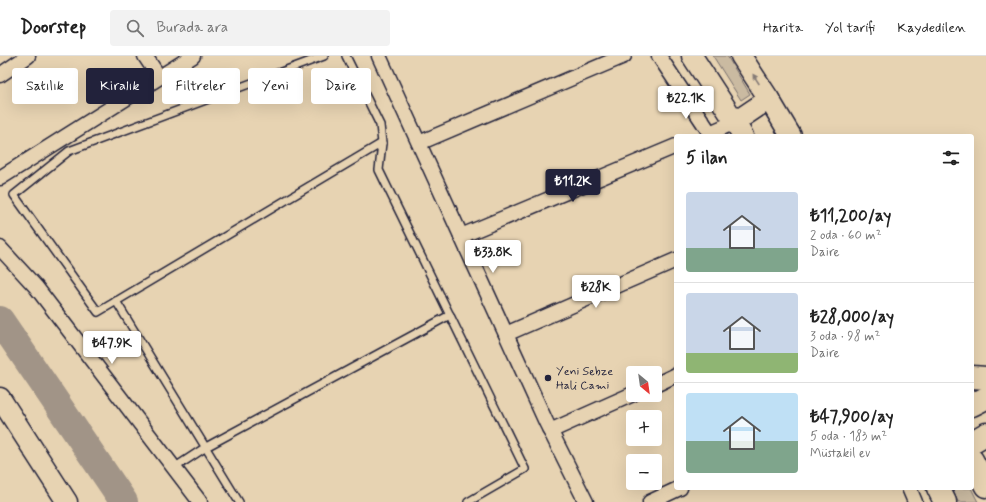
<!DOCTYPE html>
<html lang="tr">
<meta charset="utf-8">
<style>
body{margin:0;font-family:Mynerve,sans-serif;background:#f2f2f2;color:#222;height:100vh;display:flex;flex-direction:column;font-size:15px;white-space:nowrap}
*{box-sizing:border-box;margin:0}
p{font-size:13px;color:#767676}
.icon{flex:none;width:22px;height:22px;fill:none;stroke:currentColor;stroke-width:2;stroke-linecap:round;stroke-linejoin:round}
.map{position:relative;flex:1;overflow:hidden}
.side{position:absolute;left:674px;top:78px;width:300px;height:356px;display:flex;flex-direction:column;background:#fff;border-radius:4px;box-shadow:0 4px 16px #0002}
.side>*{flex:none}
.banner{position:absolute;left:12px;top:12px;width:380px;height:36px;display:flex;gap:8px}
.needle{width:26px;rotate:151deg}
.controls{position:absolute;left:626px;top:310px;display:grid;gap:8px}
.controls a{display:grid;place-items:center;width:36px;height:36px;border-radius:4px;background:#fff;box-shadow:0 4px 16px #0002;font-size:20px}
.price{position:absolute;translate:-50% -34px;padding:0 9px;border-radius:4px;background:#fff;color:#222;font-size:13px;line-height:26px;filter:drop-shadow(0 1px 2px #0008)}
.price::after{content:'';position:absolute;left:50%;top:24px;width:12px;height:9px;margin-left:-6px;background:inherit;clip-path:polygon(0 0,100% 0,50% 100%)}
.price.current{background:#22223b;color:#fff}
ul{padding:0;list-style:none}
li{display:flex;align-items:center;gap:12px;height:100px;padding:0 12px}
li+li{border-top:1px solid #e0e0e0}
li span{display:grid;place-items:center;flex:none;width:112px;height:80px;border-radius:4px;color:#555}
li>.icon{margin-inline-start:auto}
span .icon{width:48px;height:48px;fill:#fffc;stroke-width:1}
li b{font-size:17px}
h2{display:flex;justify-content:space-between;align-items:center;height:48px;padding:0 12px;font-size:17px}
.pill{padding:0 14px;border-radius:4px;background:#fff;box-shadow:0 4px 16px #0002;font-size:14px;line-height:36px}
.pill.current{background:#22223b;color:#fff}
header{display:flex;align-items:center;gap:24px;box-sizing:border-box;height:56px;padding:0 20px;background:#fff;border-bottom:1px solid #e0e0e0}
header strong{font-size:19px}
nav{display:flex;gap:22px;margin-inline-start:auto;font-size:14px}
.search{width:280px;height:36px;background:#f2f2f2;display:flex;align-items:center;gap:10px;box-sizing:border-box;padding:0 14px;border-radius:4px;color:#767676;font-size:15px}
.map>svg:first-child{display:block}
.green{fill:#cabaa1;stroke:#766e6e}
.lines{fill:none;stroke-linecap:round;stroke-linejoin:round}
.river{stroke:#a19487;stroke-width:28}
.lane-casing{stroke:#22223b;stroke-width:10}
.street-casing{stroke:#22223b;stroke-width:17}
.secondary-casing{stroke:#22223b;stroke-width:23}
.primary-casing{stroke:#22223b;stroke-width:25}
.highway-casing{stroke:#22223b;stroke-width:25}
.lane{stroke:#e7d3b2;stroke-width:7}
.street{stroke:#e7d3b2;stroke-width:14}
.secondary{stroke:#e7d3b2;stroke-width:20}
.primary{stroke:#e7d3b2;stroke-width:22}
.highway{stroke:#e7d3b2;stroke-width:22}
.oneway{fill:#847a76}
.poi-dot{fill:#22223b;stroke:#e7d3b2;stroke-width:1.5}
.labels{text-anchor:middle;stroke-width:3.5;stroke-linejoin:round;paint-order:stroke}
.poi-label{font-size:12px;fill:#22223b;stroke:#e7d3b2;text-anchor:start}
</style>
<header>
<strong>Doorstep</strong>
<div class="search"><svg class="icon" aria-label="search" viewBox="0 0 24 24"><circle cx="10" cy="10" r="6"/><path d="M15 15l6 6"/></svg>Burada ara</div>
<nav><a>Harita</a><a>Yol tarifi</a><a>Kaydedilen</a></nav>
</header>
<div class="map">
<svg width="986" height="446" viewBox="0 0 986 446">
<rect width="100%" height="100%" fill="#e7d3b2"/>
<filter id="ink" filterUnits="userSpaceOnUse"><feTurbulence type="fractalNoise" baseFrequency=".025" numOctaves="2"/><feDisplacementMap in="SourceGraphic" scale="8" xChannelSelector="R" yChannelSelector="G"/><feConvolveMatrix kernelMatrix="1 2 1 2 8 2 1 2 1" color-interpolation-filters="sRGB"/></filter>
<g filter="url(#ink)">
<g class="green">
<path d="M 713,0 L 727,0 L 750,38 L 741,44 Z"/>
<path d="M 952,432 L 971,432 L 978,446 L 958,446 Z"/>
</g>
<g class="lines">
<path class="river" d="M 0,264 L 124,446"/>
<g class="lane-casing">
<g id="lane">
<path d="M 324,0 L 69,95 L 14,139 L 98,256 L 382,87"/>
<path d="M 346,0 L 380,69 L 382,87 L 379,114 L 525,413 L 468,446"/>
<path d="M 116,245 L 239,446"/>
<path d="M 174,412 L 206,391 L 450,259"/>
</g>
</g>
<g class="street-casing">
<g id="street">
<path d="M 145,0 L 159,21"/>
<path d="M 379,0 L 546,366 L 586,446"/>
<path d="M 659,0 L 710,77 L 735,66"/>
<path d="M 0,19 L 28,0"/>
<path d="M 419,87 L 624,0"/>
<path d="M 0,122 L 193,0"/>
<path d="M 461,180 L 676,90"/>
<path d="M 0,192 L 36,231 L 200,446"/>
<path d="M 506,278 L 676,204"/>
<path d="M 655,329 L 676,319"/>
<path d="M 550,375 L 633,338"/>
<path d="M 909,432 L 915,446"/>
<path d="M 650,446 L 680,432"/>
</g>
</g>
<g class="secondary-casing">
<g id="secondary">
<path d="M 692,0 L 735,66 L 743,80"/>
<path d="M 741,0 L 769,43 L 791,80"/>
<path d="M 735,66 L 769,43"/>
<path d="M 0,342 L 67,446"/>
</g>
</g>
<g class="primary-casing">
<g id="primary">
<path d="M 972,404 L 986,430"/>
<path d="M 938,432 L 945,446"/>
</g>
</g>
<g class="highway-casing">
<g id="highway">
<path d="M 972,321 L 986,322"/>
<path d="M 972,349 L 986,342"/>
<path d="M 972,386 L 986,378"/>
</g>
</g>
<use href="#lane" class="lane"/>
<use href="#street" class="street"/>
<use href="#secondary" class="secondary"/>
<use href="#primary" class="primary"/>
<use href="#highway" class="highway"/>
</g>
<defs><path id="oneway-solid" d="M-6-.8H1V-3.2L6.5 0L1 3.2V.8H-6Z"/></defs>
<use class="oneway" href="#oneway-solid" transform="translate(756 23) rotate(-123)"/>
</g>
<circle class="poi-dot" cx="548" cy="322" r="4"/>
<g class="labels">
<g class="poi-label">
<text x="556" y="319">Yeni Sebze<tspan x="556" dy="14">Hali Cami</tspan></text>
</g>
</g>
</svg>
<div class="controls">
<a><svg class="needle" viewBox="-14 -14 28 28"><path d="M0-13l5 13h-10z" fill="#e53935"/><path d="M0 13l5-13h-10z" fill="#767676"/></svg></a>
<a>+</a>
<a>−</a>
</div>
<b class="price" style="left:686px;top:64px">₺22.1K</b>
<b class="price current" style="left:573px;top:147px">₺11.2K</b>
<b class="price" style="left:493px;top:218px">₺33.8K</b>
<b class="price" style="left:596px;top:253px">₺28K</b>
<b class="price" style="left:112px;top:309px">₺47.9K</b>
<div class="banner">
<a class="pill">Satılık</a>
<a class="pill current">Kiralık</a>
<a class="pill">Filtreler</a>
<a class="pill">Yeni</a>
<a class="pill">Daire</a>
</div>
<section class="side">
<h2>5 ilan<svg class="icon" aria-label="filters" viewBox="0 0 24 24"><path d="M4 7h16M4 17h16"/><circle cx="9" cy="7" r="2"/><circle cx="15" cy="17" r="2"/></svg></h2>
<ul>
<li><span style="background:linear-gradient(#c9d6e8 70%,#7fa58c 0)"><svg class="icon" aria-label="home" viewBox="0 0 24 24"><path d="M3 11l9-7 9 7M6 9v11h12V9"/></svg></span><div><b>₺11,200/ay</b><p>2 oda · 60 m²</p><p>Daire</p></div></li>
<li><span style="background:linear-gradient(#c9d6e8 75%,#8fb573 0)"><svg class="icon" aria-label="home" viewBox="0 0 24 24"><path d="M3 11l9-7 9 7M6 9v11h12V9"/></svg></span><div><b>₺28,000/ay</b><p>3 oda · 98 m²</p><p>Daire</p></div></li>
<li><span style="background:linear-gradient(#bfe0f5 60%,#7fa58c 0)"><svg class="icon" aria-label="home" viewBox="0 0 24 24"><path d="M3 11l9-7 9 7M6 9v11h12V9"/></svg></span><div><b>₺47,900/ay</b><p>5 oda · 183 m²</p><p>Müstakil ev</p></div></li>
</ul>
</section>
</div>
